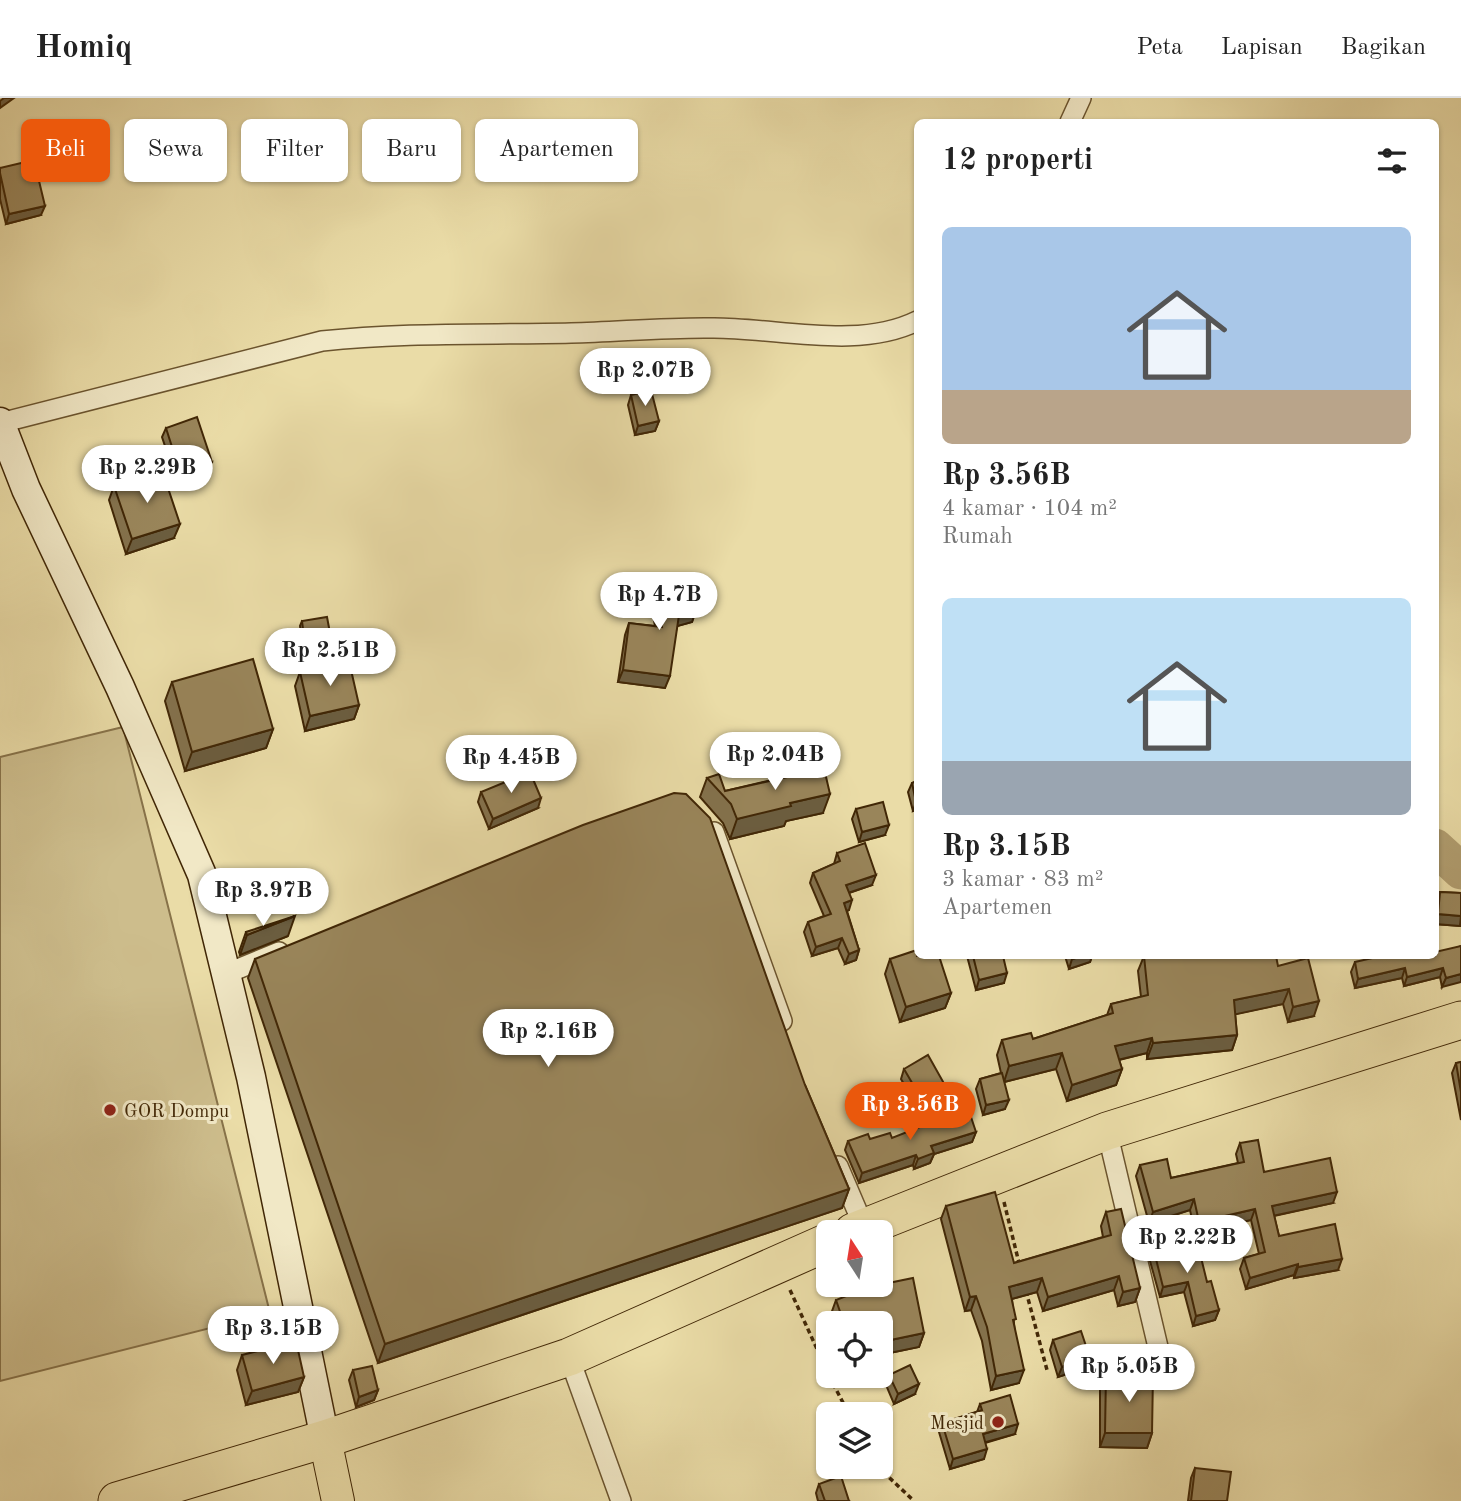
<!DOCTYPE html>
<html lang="id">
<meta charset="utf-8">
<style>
body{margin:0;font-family:"Old Standard TT",serif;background:#f2f2f2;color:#222;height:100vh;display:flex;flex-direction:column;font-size:26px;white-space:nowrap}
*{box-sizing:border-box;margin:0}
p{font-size:23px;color:#767676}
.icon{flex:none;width:38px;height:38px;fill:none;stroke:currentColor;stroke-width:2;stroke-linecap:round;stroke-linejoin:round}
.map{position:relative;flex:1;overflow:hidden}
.details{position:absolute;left:914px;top:21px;width:525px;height:840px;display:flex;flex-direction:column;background:#fff;border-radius:10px;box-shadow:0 2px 5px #0004}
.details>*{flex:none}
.guide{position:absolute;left:21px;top:21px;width:665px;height:63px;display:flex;gap:14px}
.needle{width:46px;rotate:348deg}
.buttons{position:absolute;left:816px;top:1122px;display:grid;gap:14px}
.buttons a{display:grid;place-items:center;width:77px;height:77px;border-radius:10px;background:#fff;box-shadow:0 2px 5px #0004;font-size:35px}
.price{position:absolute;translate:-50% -60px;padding:0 16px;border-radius:24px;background:#fff;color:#222;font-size:23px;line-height:46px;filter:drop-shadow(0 2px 4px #0008)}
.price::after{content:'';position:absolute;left:50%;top:42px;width:21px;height:16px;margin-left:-10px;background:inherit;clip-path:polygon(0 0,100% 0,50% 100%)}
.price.selected{background:#ea580c;color:#fff}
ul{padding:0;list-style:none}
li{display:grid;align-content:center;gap:14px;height:371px;padding:0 28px}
li span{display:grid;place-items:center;height:217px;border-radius:10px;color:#555}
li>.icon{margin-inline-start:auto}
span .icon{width:126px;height:126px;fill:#fffc;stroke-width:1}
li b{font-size:30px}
h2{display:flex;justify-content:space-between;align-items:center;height:84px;padding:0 28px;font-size:30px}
.pill{padding:0 24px;border-radius:10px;background:#fff;box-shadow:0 2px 5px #0004;font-size:24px;line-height:63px}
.pill.selected{background:#ea580c;color:#fff}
header{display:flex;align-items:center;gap:42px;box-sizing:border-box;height:98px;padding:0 35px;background:#fff;border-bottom:2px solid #e0e0e0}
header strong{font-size:33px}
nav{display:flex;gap:38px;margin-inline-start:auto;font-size:24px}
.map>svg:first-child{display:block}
.green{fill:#cdbd8c;stroke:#877249;stroke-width:2}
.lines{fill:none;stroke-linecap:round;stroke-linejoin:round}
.river{stroke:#b19e70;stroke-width:37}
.street-casing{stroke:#6b542e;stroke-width:22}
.secondary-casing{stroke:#412706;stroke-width:31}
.primary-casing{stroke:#412706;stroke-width:34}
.highway-casing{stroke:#412706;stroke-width:39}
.path{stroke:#412706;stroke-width:3.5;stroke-dasharray:5 3.5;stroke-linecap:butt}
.street{stroke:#f1e8c6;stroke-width:19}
.secondary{stroke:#f1e8c6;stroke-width:28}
.primary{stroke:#eadca7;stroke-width:32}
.highway{stroke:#eadca7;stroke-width:37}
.wall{fill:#84724d;stroke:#412706;stroke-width:2}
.shaded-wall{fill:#6b5d3f;stroke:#412706;stroke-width:2}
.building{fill:#99855a;stroke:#412706;stroke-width:2}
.poi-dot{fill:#8f2418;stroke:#f1e8c6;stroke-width:2.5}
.labels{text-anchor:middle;stroke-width:6;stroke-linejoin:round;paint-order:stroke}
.poi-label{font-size:19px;fill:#412706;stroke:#f1e8c6;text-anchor:start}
</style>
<header>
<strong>Homiq</strong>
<nav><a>Peta</a><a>Lapisan</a><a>Bagikan</a></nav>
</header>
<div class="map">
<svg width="1461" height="1403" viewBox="0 0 1461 1403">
<rect width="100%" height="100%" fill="#eadca7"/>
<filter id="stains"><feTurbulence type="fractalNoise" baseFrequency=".00286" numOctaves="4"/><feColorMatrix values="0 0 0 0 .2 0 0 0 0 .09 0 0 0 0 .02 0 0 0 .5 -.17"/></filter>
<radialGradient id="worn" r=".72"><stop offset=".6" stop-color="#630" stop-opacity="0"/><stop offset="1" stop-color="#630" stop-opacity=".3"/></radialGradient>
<path class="green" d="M 123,629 L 270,1215 L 0,1283 L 0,659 Z"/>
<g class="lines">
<path class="river" d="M 1435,749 L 1461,773"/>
<g class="street-casing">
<g id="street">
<path d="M 1070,24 L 1081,0"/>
<path d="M 0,325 L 322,243 C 405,234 487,237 571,235 C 618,234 666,229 714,230 C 779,230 858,252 917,223"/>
<path d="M 714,734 L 782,923"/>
<path d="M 228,875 L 279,854"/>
<path d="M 1107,1033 L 1158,1249"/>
<path d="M 838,1068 L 864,1129"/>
<path d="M 569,1259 L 621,1403"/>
</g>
</g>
<g class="secondary-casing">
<path id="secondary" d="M 0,324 L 26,391 L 120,589 L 202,777 L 251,979 L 325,1341"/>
</g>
<g class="primary-casing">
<path id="primary" d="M 325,1341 L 338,1403"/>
</g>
<g class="highway-casing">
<g id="highway">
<path d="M 853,1134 L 1107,1033 L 1461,922"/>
<path d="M 117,1403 L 325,1341 L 569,1259 L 828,1144"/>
</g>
</g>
<g class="path">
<path d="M 1004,1104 L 1019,1165"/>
<path d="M 790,1192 L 828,1275"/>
<path d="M 1026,1193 L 1047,1272"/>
<path d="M 829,1278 L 849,1316"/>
<path d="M 877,1368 L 914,1403"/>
</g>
<use href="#street" class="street"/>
<use href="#secondary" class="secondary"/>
<use href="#primary" class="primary"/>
<use href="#highway" class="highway"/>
</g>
<g class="wall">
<path d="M 0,70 L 41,117 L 6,126 L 0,101 Z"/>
<path d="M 631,297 L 659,323 L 655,333 L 635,337 L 628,307 Z"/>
<path d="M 166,330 L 208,374 L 177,384 L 162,339 Z"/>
<path d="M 114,388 L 174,440 L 126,456 L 109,402 Z"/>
<path d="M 655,489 L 696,512 L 692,524 L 677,528 L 665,590 L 618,584 L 625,537 L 629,525 L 655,528 L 650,501 Z"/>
<path d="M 302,523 L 330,535 L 328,540 L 302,544 L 300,528 Z"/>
<path d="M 300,574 L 359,607 L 354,621 L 305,633 L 295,588 Z"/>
<path d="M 172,584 L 273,631 L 266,650 L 185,673 L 165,603 Z"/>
<path d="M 804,670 L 823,715 L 786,723 L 784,728 L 730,741 L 723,725 L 700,699 L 707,680 L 725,693 L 802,675 Z"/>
<path d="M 917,683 L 917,712 L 913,713 L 908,694 L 912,685 Z"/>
<path d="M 481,694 L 538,710 L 489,731 L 478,704 Z"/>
<path d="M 856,711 L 885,737 L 859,744 L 852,721 Z"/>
<path d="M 837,755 L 872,787 L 849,795 L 849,812 L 847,813 L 859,852 L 856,862 L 845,866 L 838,850 L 812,858 L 804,834 L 808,824 L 824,818 L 810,785 L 813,775 L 834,766 Z"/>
<path d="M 1440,794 L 1461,795 L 1460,828 L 1435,826 L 1436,803 Z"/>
<path d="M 246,834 L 288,838 L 240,857 L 239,854 Z"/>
<path d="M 1461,848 L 1442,889 L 1440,879 L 1404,888 L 1402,880 L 1355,890 L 1351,874 L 1355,864 L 1435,858 Z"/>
<path d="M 967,858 L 1003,858 L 1004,885 L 976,892 Z"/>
<path d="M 1065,858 L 1092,858 L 1090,864 L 1069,871 Z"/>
<path d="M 1144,858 L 1278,868 L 1314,918 L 1288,924 L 1283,906 L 1235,916 L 1237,937 L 1232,952 L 1147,961 L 1147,955 L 1119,962 L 1122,971 L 1116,987 L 1067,1003 L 1056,971 L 1004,984 L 1005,1011 L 983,1017 L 976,991 L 980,981 L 1001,975 L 997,957 L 1002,942 L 1033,941 L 1107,917 L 1111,906 L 1141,899 L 1138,873 Z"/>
<path d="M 255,861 L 805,987 L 849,1091 L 842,1110 L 378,1265 L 248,880 Z"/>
<path d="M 890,861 L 951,895 L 945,910 L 900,924 L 885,876 Z"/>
<path d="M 1461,964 L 1461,1022 L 1452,975 L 1456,965 Z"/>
<path d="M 904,971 L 943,999 L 919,1012 L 901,981 Z"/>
<path d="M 976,1034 L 972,1044 L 934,1056 L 930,1065 L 914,1071 L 913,1067 L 859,1085 L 845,1052 L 848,1043 Z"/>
<path d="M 1240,1045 L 1264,1074 L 1333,1105 L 1274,1118 L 1279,1138 L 1338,1172 L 1294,1180 L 1294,1177 L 1246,1191 L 1240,1171 L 1244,1160 L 1259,1156 L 1251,1122 L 1195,1135 L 1190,1112 L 1149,1125 L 1136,1078 L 1140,1067 L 1171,1080 L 1238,1065 L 1236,1056 Z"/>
<path d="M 946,1108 L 1014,1165 L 1103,1139 L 1101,1128 L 1106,1114 L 1140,1190 L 1135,1204 L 1118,1208 L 1114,1192 L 1043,1213 L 1037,1194 L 1012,1201 L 1019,1285 L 991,1292 L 982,1243 L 971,1212 L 965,1213 L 941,1121 Z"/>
<path d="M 1154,1153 L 1207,1184 L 1219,1212 L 1215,1222 L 1193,1228 L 1184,1194 L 1160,1199 L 1150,1163 Z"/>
<path d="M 836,1202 L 924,1235 L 919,1249 L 880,1257 L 880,1225 L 834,1225 L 831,1216 Z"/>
<path d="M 1053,1242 L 1086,1270 L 1058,1279 L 1050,1252 Z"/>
<path d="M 242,1257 L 304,1279 L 298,1294 L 246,1307 L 237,1272 Z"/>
<path d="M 353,1272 L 378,1292 L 374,1302 L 356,1309 L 349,1282 Z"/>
<path d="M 1106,1276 L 1152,1335 L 1147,1350 L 1100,1349 L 1100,1291 Z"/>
<path d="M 889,1277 L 915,1296 L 894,1306 L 886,1287 Z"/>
<path d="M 980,1306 L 1015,1336 L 985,1345 L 984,1361 L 950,1371 L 939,1334 L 942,1325 L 977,1314 Z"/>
<path d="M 1195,1370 L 1227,1403 L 1188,1403 L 1191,1380 Z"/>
<path d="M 819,1386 L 849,1403 L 818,1403 L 816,1395 Z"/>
</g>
<g class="shaded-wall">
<path d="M 4,0 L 14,0 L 0,10 L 0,3 Z"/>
<path d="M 45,108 L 41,117 L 6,126 L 9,116 Z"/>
<path d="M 659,323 L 655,333 L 635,337 L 638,328 Z"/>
<path d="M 212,364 L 208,374 L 177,384 L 180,374 Z"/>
<path d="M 180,426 L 174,440 L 126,456 L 132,441 Z"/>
<path d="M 696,512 L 692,524 L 674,529 L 679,517 Z"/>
<path d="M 330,535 L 328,540 L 302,544 L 304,539 Z"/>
<path d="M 623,572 L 670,578 L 665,590 L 618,584 Z"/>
<path d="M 359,607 L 354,621 L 305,633 L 310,618 Z"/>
<path d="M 273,631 L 266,650 L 185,673 L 192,654 Z"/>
<path d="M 830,696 L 823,715 L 786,723 L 784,728 L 730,741 L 737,721 L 790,705 Z"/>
<path d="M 541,700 L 538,710 L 489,731 L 493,721 Z"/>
<path d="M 917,703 L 917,712 L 913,713 L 916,704 Z"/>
<path d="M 889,727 L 885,737 L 859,744 L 862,734 Z"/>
<path d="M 876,777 L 872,787 L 842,797 L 846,787 Z"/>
<path d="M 852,802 L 849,812 L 841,815 L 844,805 Z"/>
<path d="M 1438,816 L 1461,818 L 1460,828 L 1435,826 Z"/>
<path d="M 295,818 L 288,838 L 240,857 L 247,837 Z"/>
<path d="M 842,840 L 838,850 L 812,858 L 816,849 Z"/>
<path d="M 859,852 L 856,862 L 845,866 L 849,856 Z"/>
<path d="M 1083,858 L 1092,858 L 1090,864 L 1069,871 L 1072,861 Z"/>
<path d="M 1405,870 L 1402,880 L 1355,890 L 1358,881 Z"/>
<path d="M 1443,870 L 1440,879 L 1404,888 L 1407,879 Z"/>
<path d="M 1007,875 L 1004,885 L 976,892 L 979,882 Z"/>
<path d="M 1461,876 L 1461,884 L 1442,889 L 1446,880 Z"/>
<path d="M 1289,891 L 1283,906 L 1228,918 L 1234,902 Z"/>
<path d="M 951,895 L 945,910 L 900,924 L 906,909 Z"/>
<path d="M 1319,903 L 1314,918 L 1288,924 L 1293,909 Z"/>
<path d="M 1237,937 L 1232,952 L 1147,961 L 1153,945 Z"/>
<path d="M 1152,940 L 1147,955 L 1109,964 L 1115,948 Z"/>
<path d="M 1062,955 L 1056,971 L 1004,984 L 1009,968 Z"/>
<path d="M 1122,971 L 1116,987 L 1067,1003 L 1072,987 Z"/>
<path d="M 946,989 L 943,999 L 919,1012 L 922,1002 Z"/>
<path d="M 1009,1002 L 1005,1011 L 983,1017 L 986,1007 Z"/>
<path d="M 976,1034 L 972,1044 L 934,1056 L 930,1065 L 914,1071 L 918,1061 L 931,1048 Z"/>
<path d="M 916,1057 L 913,1067 L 859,1085 L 862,1075 Z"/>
<path d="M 849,1091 L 842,1110 L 378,1265 L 385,1246 Z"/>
<path d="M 1337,1094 L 1333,1105 L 1268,1119 L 1272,1108 Z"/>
<path d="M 1194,1101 L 1190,1112 L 1149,1125 L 1153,1114 Z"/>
<path d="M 1255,1111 L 1251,1122 L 1195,1135 L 1199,1124 Z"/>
<path d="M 1342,1161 L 1338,1172 L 1294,1180 L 1298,1169 Z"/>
<path d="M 1298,1166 L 1294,1177 L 1246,1191 L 1250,1180 Z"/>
<path d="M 1119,1178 L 1114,1192 L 1043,1213 L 1048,1199 Z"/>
<path d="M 1042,1180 L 1037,1194 L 1004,1203 L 1009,1189 Z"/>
<path d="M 1188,1184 L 1184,1194 L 1160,1199 L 1163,1189 Z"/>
<path d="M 1140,1190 L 1135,1204 L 1118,1208 L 1123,1194 Z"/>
<path d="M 976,1198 L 971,1212 L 965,1213 L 970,1199 Z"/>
<path d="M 1219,1212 L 1215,1222 L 1193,1228 L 1196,1218 Z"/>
<path d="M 876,1218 L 873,1225 L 855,1225 Z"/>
<path d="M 924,1235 L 919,1249 L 880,1257 L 881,1244 Z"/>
<path d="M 1090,1260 L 1086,1270 L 1058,1279 L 1062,1269 Z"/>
<path d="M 1024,1272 L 1019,1285 L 991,1292 L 996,1278 Z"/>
<path d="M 304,1279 L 298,1294 L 246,1307 L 252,1293 Z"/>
<path d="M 919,1286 L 915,1296 L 894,1306 L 898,1296 Z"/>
<path d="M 378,1292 L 374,1302 L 356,1309 L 359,1299 Z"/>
<path d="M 1018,1326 L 1015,1336 L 979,1346 L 983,1336 Z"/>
<path d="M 1105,1335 L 1152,1335 L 1147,1350 L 1100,1349 Z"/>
<path d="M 987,1351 L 984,1361 L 950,1371 L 953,1361 Z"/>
</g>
<g class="building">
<path d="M 34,62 L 45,108 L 9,116 L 0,75 L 0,70 Z"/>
<path d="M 651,292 L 659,323 L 638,328 L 631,297 Z"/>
<path d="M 197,319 L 212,364 L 180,374 L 166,330 Z"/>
<path d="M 162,372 L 180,426 L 132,441 L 114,388 Z"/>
<path d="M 690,482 L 696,512 L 679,517 L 670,578 L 623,572 L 629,525 L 662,529 L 655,489 Z"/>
<path d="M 327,519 L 330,535 L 304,539 L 302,523 Z"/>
<path d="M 253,561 L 273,631 L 192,654 L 172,584 Z"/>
<path d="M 349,563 L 359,607 L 310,618 L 300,574 Z"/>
<path d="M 823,666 L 830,696 L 790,705 L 791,708 L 737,721 L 731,706 L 707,680 L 719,676 L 725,693 L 805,675 L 804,670 Z"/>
<path d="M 530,674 L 541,700 L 493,721 L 481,694 Z"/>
<path d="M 917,683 L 917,703 L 916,704 L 912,685 Z"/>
<path d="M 674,695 L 686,696 L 710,720 L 805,987 L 849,1091 L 385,1246 L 255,861 L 583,727 Z"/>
<path d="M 883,704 L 889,727 L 862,734 L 856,711 Z"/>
<path d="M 865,745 L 876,777 L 846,787 L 852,802 L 844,805 L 859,852 L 849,856 L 842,840 L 816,849 L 808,824 L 831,816 L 813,775 L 840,763 L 837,755 Z"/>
<path d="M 1440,794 L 1461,795 L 1461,818 L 1438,816 Z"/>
<path d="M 295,818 L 247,837 L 246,834 Z"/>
<path d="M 1461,848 L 1461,876 L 1446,880 L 1443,870 L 1407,879 L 1405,870 L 1358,881 L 1355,864 L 1381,858 L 1435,858 L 1435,854 Z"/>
<path d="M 917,852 L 917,858 L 939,858 L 951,895 L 906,909 L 890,861 Z"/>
<path d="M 973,858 L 1003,858 L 1007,875 L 979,882 Z"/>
<path d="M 1071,858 L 1083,858 L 1072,861 Z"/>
<path d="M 1144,858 L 1276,858 L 1278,868 L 1308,860 L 1319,903 L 1293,909 L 1289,891 L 1234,902 L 1237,937 L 1153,945 L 1152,940 L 1115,948 L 1122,971 L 1072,987 L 1062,955 L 1009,968 L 1002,942 L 1031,935 L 1033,941 L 1113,915 L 1111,906 L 1148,897 Z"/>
<path d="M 928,957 L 946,989 L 922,1002 L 904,971 Z"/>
<path d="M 1461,964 L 1461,994 L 1456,965 Z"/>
<path d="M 1002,975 L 1009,1002 L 986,1007 L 980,981 Z"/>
<path d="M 968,1010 L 976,1034 L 931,1048 L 934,1055 L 918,1061 L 916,1057 L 862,1075 L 848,1043 L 868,1036 L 870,1041 L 890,1035 L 892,1040 Z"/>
<path d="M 1258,1042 L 1264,1074 L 1330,1060 L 1337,1094 L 1272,1108 L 1279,1138 L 1335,1126 L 1342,1161 L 1298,1169 L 1298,1166 L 1250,1180 L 1244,1160 L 1265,1154 L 1255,1111 L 1199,1124 L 1194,1101 L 1153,1114 L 1140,1067 L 1167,1061 L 1171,1080 L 1244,1064 L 1240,1045 Z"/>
<path d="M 995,1094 L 1014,1165 L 1111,1137 L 1106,1114 L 1121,1111 L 1140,1190 L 1123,1194 L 1119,1178 L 1048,1199 L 1042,1180 L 1009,1189 L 1016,1221 L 1013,1222 L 1024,1272 L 996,1278 L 987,1229 L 976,1198 L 970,1199 L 946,1108 Z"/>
<path d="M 1197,1143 L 1207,1184 L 1211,1183 L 1219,1212 L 1196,1218 L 1188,1184 L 1163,1189 L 1154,1153 Z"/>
<path d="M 913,1180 L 924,1235 L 881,1244 L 880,1225 L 877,1225 L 876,1218 L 855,1225 L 844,1225 L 836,1202 L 869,1189 Z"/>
<path d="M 1081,1233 L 1090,1260 L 1062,1269 L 1053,1242 Z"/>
<path d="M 296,1243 L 304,1279 L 252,1293 L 242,1257 Z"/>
<path d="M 910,1267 L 919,1286 L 898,1296 L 889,1277 Z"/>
<path d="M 372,1268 L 378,1292 L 359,1299 L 353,1272 Z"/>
<path d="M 1106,1276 L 1153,1277 L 1152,1335 L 1105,1335 Z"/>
<path d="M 1010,1297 L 1018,1326 L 983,1336 L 987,1351 L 953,1361 L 942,1325 L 982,1312 L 980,1306 Z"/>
<path d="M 1195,1370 L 1231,1374 L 1227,1403 L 1191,1403 Z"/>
<path d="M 841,1378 L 849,1403 L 825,1403 L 819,1386 Z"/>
</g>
<g class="poi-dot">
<circle cx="110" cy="1012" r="7"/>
<circle cx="998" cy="1324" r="7"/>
</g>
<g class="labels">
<g class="poi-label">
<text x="124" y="1019">GOR Dompu</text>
<text x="984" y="1331" text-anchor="end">Mesjid</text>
</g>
</g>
<rect width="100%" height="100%" filter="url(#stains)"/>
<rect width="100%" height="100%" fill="url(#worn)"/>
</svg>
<div class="buttons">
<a><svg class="needle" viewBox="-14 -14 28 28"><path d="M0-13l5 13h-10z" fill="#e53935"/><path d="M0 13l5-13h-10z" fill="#767676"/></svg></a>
<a><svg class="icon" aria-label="locate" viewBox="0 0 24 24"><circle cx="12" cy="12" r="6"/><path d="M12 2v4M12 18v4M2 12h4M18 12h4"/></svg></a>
<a><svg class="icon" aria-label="layers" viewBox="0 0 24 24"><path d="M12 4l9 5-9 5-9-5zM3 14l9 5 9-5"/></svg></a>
</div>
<b class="price" style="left:645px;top:310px">Rp 2.07B</b>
<b class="price" style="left:147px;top:407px">Rp 2.29B</b>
<b class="price" style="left:659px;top:534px">Rp 4.7B</b>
<b class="price" style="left:330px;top:590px">Rp 2.51B</b>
<b class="price" style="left:775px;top:694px">Rp 2.04B</b>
<b class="price" style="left:511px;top:697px">Rp 4.45B</b>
<b class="price" style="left:263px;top:830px">Rp 3.97B</b>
<b class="price" style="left:548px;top:971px">Rp 2.16B</b>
<b class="price selected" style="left:910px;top:1044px">Rp 3.56B</b>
<b class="price" style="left:1187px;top:1177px">Rp 2.22B</b>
<b class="price" style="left:273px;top:1268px">Rp 3.15B</b>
<b class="price" style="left:1129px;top:1306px">Rp 5.05B</b>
<div class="guide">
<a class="pill selected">Beli</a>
<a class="pill">Sewa</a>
<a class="pill">Filter</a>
<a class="pill">Baru</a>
<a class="pill">Apartemen</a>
</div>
<section class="details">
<h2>12 properti<svg class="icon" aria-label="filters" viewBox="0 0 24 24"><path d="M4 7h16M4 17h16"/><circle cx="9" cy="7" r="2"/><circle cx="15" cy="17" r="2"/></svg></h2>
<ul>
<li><span style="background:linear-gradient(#a9c7e8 75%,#b9a48a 0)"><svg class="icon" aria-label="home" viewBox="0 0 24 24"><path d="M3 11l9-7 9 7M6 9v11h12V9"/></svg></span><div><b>Rp 3.56B</b><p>4 kamar · 104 m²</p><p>Rumah</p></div></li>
<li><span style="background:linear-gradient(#bfe0f5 75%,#9aa5b1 0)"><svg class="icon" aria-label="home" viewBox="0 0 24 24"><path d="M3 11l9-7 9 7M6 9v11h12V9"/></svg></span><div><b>Rp 3.15B</b><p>3 kamar · 83 m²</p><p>Apartemen</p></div></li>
</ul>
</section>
</div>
